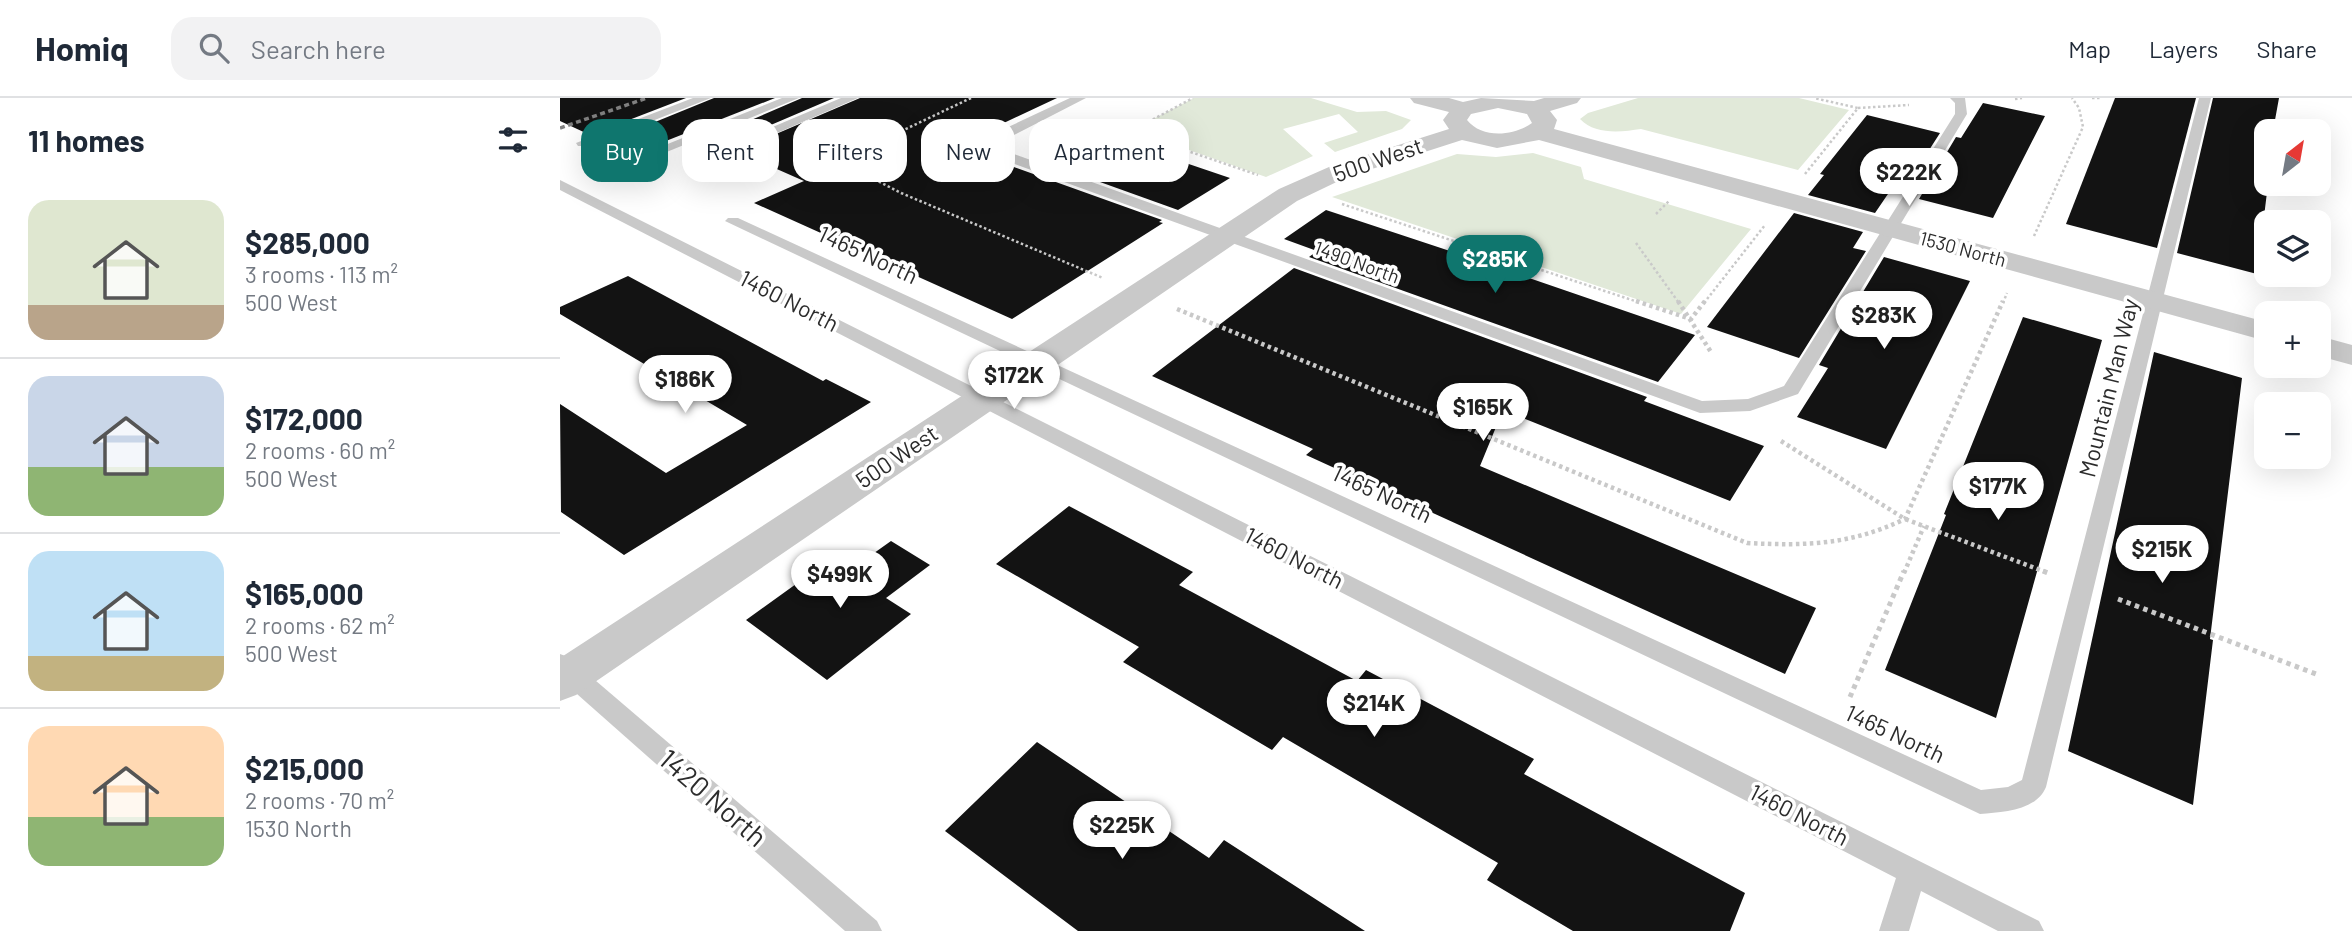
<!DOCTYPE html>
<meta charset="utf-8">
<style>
body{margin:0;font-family:Barlow,sans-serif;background:#f2f2f3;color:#1f2937;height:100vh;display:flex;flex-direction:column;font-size:26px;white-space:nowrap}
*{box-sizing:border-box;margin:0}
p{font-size:23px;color:#747a83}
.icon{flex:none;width:38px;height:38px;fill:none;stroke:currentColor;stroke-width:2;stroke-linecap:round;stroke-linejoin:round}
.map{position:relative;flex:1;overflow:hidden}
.panel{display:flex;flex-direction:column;background:#fff;width:560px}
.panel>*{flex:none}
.hud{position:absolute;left:21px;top:21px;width:665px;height:63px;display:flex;gap:14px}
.needle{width:46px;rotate:31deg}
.tools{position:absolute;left:1694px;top:21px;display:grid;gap:14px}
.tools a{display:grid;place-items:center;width:77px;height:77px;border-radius:14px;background:#fff;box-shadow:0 7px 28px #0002;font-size:35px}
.price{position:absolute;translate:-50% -60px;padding:0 16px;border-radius:24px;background:#fff;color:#222;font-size:23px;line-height:46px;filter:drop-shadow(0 2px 4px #0008)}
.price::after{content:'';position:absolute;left:50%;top:42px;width:21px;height:16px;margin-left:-10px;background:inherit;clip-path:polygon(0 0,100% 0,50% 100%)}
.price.active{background:#0f766e;color:#fff}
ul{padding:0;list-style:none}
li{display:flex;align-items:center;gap:21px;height:175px;padding:0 28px}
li+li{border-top:2px solid #e0e1e3}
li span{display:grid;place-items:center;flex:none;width:196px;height:140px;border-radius:21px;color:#555}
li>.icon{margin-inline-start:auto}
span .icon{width:84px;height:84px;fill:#fffc;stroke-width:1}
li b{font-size:30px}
h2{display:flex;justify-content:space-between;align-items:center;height:84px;padding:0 28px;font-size:30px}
.chip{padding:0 24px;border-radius:21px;background:#fff;box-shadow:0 7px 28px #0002;font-size:24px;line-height:63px}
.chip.active{background:#0f766e;color:#fff}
header{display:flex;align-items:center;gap:42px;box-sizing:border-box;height:98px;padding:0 35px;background:#fff;border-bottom:2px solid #e0e1e3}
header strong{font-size:33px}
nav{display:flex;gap:38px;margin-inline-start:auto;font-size:24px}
.search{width:490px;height:63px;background:#f2f2f3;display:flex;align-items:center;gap:18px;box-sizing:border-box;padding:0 24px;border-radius:21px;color:#747a83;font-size:26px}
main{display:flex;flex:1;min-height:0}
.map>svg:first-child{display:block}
.green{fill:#e1e9d9}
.building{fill:#131313}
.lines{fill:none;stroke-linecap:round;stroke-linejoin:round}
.path-far2{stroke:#c9c9c9;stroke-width:2.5;stroke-dasharray:2.5 2.5;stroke-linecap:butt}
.path-far1{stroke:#c9c9c9;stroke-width:4.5;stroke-dasharray:3.5 3.5;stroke-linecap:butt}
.path{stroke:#c9c9c9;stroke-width:5;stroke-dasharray:4.5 4.5;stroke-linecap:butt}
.service{fill:#c9c9c9;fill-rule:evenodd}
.minor{fill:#c9c9c9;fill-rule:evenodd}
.rail{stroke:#818181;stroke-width:3.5;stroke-dasharray:5 3.5;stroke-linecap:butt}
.labels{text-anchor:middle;stroke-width:7;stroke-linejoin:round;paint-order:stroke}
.far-street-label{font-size:19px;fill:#2c2c2c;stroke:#fff}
.street-label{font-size:23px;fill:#2c2c2c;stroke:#fff}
.near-street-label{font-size:28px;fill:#2c2c2c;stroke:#fff}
</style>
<header>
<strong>Homiq</strong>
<div class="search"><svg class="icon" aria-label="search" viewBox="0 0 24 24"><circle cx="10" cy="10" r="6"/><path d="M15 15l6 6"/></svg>Search here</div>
<nav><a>Map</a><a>Layers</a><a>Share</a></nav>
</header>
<main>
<section class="panel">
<h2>11 homes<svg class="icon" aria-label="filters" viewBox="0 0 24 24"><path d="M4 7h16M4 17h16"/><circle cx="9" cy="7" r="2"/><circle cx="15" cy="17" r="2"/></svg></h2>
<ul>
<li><span style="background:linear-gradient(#dfe7d0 75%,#b9a48a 0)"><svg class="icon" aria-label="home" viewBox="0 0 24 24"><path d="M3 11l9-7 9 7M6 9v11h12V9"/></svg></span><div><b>$285,000</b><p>3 rooms · 113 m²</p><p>500 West</p></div></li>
<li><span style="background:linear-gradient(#c9d6e8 65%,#8fb573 0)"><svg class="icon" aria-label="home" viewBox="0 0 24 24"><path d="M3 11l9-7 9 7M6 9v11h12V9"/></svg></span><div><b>$172,000</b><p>2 rooms · 60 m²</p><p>500 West</p></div></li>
<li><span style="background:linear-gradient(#bfe0f5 75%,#c2b280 0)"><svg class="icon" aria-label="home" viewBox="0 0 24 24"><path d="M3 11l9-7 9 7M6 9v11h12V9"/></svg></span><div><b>$165,000</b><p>2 rooms · 62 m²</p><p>500 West</p></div></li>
<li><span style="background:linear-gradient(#ffd9b3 65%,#8fb573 0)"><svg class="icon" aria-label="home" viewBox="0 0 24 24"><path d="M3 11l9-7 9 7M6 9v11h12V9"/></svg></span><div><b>$215,000</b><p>2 rooms · 70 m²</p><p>1530 North</p></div></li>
</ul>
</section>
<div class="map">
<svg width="1792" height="833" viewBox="0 0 1792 833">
<rect width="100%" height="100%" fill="#fff"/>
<g class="green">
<path d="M 634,0 L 751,0 L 797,14 L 826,13 L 851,22 L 842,31 L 775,54 L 764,45 L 798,34 L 779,16 L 723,31 L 753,58 L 706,79 L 572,32 Z"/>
<path d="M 1078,0 L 1239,0 L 1289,12 L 1238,72 L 1081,31 C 1061,34 1035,37 1020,21 L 1028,15 Z"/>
<path d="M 973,55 L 1021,69 L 1024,81 L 1191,131 L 1121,216 L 772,99 L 897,56 L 936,59 Z"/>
</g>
<g class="building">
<path d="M 0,0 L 126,0 L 30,37 L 0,23 Z"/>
<path d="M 154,0 L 215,0 L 73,56 L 46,44 Z"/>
<path d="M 242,0 L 274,0 L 169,45 L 167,48 L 175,53 L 147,41 Z"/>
<path d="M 300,0 L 497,0 L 395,48 L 602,122 L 599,124 L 603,125 L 452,221 L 194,105 L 244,83 L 176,53 Z"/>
<path d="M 1555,0 L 1636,0 L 1597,150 L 1506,126 Z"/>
<path d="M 1653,0 L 1719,0 L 1713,33 L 1706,33 L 1705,86 L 1708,86 L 1697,176 L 1617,155 Z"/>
<path d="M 1423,5 L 1485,18 L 1433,120 L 1359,101 L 1396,39 L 1401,40 Z"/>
<path d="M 1307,17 L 1380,35 L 1341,96 L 1330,93 L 1315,115 L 1248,97 L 1264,77 L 1260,76 Z"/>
<path d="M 555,41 L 670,80 L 618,112 L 501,70 Z"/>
<path d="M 766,112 L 902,157 L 1135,237 L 1098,284 L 749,159 L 757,153 L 724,141 Z"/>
<path d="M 1234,115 L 1303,134 L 1293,150 L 1306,153 L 1239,260 L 1147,229 Z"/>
<path d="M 1324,159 L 1410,183 L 1326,351 L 1237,319 L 1268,270 L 1259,267 Z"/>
<path d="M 734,170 L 1087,299 L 1084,303 L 1204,348 L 1170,403 L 943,312 L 920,368 L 1256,510 L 1225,576 L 746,357 L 753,351 L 592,278 Z"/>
<path d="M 68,178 L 263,283 L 266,281 L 311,304 L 64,457 L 1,414 L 0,306 L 106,375 L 187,327 L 0,216 L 0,209 Z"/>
<path d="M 1463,219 L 1542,242 L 1436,620 L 1325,572 L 1386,417 L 1384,416 Z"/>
<path d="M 1594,254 L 1682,280 L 1650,541 L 1653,542 L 1633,707 L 1508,653 Z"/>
<path d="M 509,408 L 633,474 L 619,487 L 797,583 L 806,572 L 974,661 L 964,676 L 1185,795 L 1170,833 L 1013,833 L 927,782 L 938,765 L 723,639 L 712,652 L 563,564 L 579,549 L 436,466 Z"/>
<path d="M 331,443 L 370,467 L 326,500 L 351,516 L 267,582 L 186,522 L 268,463 L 286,475 Z"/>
<path d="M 477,644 L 649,760 L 664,742 L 805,833 L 518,833 L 385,733 Z"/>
</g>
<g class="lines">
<g class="path-far2">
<path d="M 411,0 L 308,49 L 299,63 L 310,79 L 341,95 L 543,180"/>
<path d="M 1532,0 L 1541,0"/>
<path d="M 1455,1 L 1462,0"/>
<path d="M 1298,10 L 1349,7"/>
<path d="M 569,33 L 698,77"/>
<path d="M 518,47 L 560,39 L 633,0"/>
<path d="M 1245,76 L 1298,10 L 1254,0"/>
<path d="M 782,106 L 1081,205"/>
<path d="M 1096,116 L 1110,102"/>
<path d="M 1474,138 L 1523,29 L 1519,10 L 1512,0"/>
<path d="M 1076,145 L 1119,205"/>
<path d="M 1144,205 L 1205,127"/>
<path d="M 1443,205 L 1447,195"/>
</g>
<g class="path-far1">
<path d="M 1076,203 L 1131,221 L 1145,203"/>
<path d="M 1118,203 L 1151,254"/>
<path d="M 617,211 L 1187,445 C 1247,448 1290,447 1345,421 L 1443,203"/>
<path d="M 1221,343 L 1345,421 L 1488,475"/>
<path d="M 1344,475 L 1364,428"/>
</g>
<g class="path">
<path d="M 1483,473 L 1491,476"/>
<path d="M 1558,501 L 1756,576"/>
<path d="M 1290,599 L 1344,473"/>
</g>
<g class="service">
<path d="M 133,0 L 151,0 L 28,48 L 18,48 L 16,45 Z"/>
<path d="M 222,0 L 239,0 L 65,71 L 55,71 L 53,68 Z"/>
<path d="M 281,0 L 298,0 L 182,50 L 177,51 L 170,47 Z"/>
<path d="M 510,0 L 526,0 L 454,37 L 445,46 L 451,55 L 1142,303 L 1188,301 L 1224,288 L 1395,16 L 1395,5 L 1390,0 L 1405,0 L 1407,16 L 1238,296 L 1190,313 L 1140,315 L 441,61 L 431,46 L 444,31 Z"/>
<path d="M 1639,0 L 1651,0 L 1486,689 C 1476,713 1443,714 1420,716 L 165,123 L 168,120 L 178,120 L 1421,692 L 1448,689 L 1462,682 Z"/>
<path d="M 0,82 L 1479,823 L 1484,833 L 1438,833 L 1361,793 L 1349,833 L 1319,833 L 1336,780 L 0,92 Z"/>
<path d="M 0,556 L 8,559 L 317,823 L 322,833 L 285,833 L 0,581 Z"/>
</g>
<g class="minor">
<path d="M 850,0 L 889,0 L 903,4 L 921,0 L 974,3 L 984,0 L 1021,0 L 1017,5 L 990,13 L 997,22 L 994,31 L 1706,224 L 1706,243 L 979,42 L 937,50 L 902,42 L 787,79 L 737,103 L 16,597 L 0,603 L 0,560 L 719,91 L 769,69 L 889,31 L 883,22 L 889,14 L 854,5 ZM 938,10 L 967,16 L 972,25 C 954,38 922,41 907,22 L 911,16 Z"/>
<path d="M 1759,238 L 1792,247 L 1792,267 L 1759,258 Z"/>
</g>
<path class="rail" d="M 0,30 L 87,0"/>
</g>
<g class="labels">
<g class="far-street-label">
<text transform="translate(1403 151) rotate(15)" y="7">1530 North</text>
<text transform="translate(797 164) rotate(20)" y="7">1490 North</text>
</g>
<g class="street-label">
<text transform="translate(818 62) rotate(-19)" y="8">500 West</text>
<text transform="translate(308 157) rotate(25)" y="8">1465 North</text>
<text transform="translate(229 203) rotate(27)" y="8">1460 North</text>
<text transform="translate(1549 290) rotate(-76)" y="8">Mountain Man Way</text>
<text transform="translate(337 359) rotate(-34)" y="8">500 West</text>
<text transform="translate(822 396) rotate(25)" y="8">1465 North</text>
<text transform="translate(734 460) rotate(27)" y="8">1460 North</text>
<text transform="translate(1335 636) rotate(25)" y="8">1465 North</text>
<text transform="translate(1239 717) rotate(27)" y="8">1460 North</text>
</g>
<g class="near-street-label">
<text transform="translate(153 700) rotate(41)" y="10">1420 North</text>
</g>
</g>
</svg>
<div class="tools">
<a><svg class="needle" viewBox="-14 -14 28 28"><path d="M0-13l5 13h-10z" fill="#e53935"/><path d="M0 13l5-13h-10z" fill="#747a83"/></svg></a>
<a><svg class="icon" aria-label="layers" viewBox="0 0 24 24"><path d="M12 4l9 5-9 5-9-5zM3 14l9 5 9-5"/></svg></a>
<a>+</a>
<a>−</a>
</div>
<b class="price" style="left:1349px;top:110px">$222K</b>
<b class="price active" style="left:935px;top:197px">$285K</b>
<b class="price" style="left:1324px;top:253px">$283K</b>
<b class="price" style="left:454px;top:313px">$172K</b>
<b class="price" style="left:125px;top:317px">$186K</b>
<b class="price" style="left:923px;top:345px">$165K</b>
<b class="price" style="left:1438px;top:424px">$177K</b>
<b class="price" style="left:1602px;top:487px">$215K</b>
<b class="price" style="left:280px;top:512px">$499K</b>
<b class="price" style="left:814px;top:641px">$214K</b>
<b class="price" style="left:562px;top:763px">$225K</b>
<div class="hud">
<a class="chip active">Buy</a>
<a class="chip">Rent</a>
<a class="chip">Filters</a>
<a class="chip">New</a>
<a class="chip">Apartment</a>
</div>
</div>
</main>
